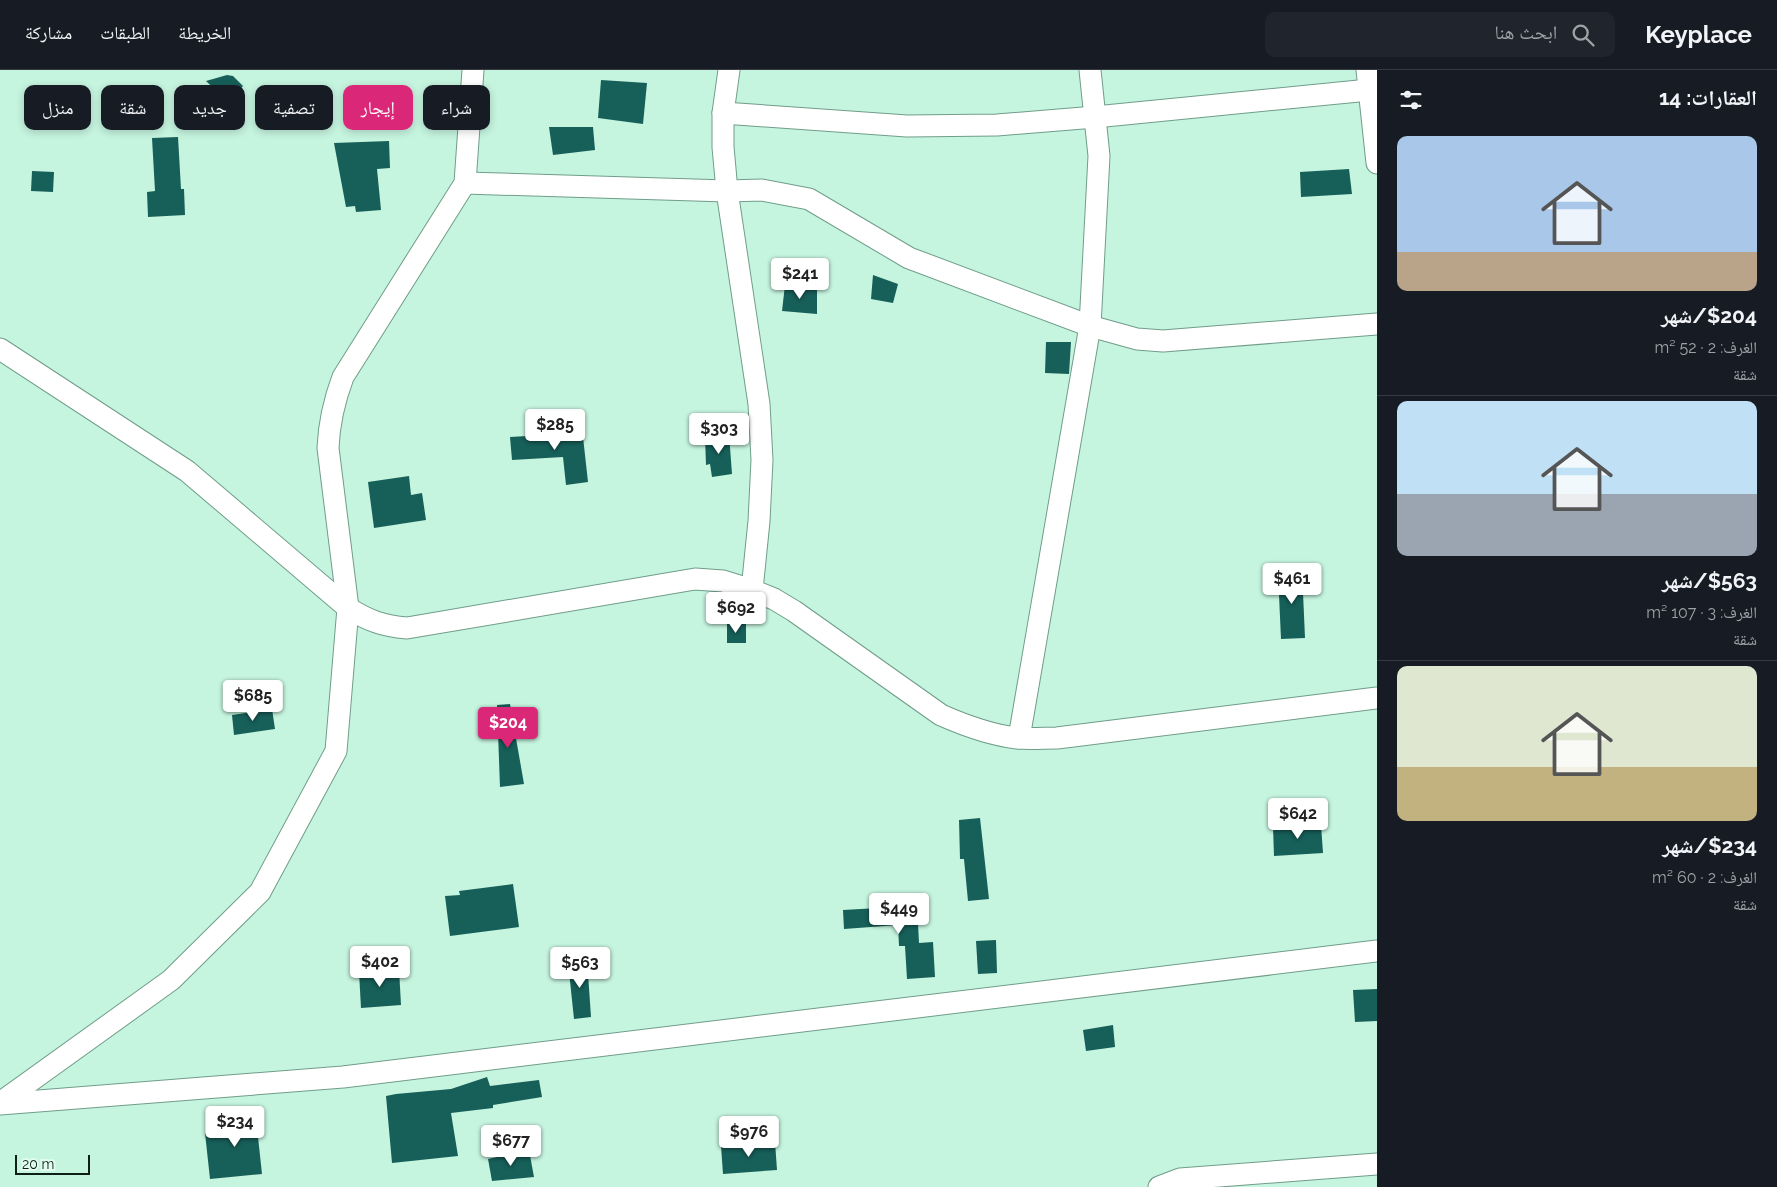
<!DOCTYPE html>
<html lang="ar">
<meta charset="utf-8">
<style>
body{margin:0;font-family:Raleway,"Noto Naskh Arabic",sans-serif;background:#20242c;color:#f1f3f6;direction:rtl;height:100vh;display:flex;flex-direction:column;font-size:19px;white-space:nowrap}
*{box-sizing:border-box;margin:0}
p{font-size:16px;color:#9ea1a6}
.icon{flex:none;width:28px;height:28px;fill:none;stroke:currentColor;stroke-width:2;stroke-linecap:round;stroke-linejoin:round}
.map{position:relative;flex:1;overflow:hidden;direction:ltr}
.side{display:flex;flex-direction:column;background:#171b24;width:400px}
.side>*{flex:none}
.hud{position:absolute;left:15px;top:15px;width:475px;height:45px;direction:rtl;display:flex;gap:10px}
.scale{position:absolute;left:15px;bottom:12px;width:75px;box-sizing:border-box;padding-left:5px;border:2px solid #0d1f18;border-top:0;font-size:14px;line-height:18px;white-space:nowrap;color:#0d1f18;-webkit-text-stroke:4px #e1fdf0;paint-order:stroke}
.price{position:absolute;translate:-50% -42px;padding:0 11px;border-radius:5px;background:#fff;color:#222;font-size:16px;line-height:32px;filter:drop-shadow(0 1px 2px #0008)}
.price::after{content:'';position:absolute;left:50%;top:30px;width:15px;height:11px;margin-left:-8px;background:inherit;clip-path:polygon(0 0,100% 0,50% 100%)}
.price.selected{background:#db2777;color:#fff}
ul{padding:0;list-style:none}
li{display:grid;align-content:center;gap:10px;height:265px;padding:0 20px}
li+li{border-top:1px solid #363941}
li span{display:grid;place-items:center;height:155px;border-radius:10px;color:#555}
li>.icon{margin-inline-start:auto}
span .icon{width:90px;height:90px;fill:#fffc;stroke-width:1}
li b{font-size:21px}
h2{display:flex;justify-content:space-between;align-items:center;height:60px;padding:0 20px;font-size:21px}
.tag{padding:0 18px;border-radius:10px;background:#171b24;box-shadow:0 2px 8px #0003;font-size:18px;line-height:45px}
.tag.selected{background:#db2777;color:#fff}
header{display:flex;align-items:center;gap:30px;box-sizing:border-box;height:70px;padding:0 25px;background:#171b24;border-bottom:1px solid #363941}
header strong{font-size:24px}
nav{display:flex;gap:28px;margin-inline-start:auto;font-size:18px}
.search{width:350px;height:45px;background:#20242c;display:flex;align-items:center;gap:12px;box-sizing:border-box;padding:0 18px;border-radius:10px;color:#9ea1a6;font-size:19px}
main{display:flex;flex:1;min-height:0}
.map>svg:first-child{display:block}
.building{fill:#175f59}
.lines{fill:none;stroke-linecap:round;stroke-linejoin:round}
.minor-casing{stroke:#709d8a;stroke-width:23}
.minor{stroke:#fff;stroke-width:21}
</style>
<header>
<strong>Keyplace</strong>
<div class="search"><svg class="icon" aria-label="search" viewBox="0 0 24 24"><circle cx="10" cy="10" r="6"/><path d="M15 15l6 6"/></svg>ابحث هنا</div>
<nav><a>الخريطة</a><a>الطبقات</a><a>مشاركة</a></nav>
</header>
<main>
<section class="side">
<h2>العقارات: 14<svg class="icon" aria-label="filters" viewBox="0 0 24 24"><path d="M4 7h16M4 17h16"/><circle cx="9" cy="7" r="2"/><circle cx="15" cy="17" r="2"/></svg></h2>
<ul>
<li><span style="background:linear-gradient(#a9c7e8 75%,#b9a48a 0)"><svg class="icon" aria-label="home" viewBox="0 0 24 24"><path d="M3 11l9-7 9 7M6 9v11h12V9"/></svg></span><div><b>$204/شهر</b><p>الغرف: 2 · 52 m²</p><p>شقة</p></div></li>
<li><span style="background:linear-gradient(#bfe0f5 60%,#9aa5b1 0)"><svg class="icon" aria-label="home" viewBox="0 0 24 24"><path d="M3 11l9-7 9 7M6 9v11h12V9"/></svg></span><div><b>$563/شهر</b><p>الغرف: 3 · 107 m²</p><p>شقة</p></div></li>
<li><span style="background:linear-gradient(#dfe7d0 65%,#c2b280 0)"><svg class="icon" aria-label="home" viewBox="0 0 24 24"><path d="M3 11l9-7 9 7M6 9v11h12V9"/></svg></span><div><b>$234/شهر</b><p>الغرف: 2 · 60 m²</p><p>شقة</p></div></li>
</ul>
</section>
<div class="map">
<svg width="1377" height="1117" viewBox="0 0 1377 1117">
<rect width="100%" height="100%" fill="#c5f4df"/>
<g class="building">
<path d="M 227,5 L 233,6 L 243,16 L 234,26 L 228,27 L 222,26 L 206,11 Z"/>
<path d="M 601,10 L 647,13 L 643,54 L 598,48 Z"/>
<path d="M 549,57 L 593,57 L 595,80 L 553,85 Z"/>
<path d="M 178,67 L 181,119 L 184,119 L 185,145 L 148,147 L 147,122 L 155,121 L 152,68 Z"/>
<path d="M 389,71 L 390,98 L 377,99 L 381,140 L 356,142 L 355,136 L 346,137 L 334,73 Z"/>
<path d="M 1349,99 L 1352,124 L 1301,127 L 1300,102 Z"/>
<path d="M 32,101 L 54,102 L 53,122 L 31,121 Z"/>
<path d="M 873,205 L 898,214 L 893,233 L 871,229 Z"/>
<path d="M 785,215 L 817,219 L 817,244 L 782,241 Z"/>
<path d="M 1046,272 L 1071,272 L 1069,304 L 1045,303 Z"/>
<path d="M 582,358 L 588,412 L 566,415 L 563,387 L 512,390 L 510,367 L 544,365 L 544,360 Z"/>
<path d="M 729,364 L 732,404 L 712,407 L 710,394 L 706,395 L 705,367 Z"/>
<path d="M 409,406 L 411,425 L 422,423 L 426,450 L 374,458 L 368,412 Z"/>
<path d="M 1302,500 L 1305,568 L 1281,569 L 1278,503 Z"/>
<rect x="727" y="554" width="19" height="19"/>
<path d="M 510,634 L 524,714 L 500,717 L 497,635 Z"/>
<path d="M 272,639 L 275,659 L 234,665 L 232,645 Z"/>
<path d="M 980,748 L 989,829 L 968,831 L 964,789 L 960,789 L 959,750 Z"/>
<path d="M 1321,755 L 1323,783 L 1274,786 L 1273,757 Z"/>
<path d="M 513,814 L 519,857 L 450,866 L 445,826 L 460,825 L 459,821 Z"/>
<path d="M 917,834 L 919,873 L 933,872 L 935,907 L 907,909 L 905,876 L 899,876 L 898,855 L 844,859 L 843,840 L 896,837 Z"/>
<path d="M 996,870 L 997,903 L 978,904 L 976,871 Z"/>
<path d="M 587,889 L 591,947 L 574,949 L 568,892 Z"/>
<path d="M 399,899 L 401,935 L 361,938 L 359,902 Z"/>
<path d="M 1377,919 L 1377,951 L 1355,952 L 1353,920 Z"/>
<path d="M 1113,955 L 1115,977 L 1086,981 L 1083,960 Z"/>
<path d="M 487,1007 L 490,1016 L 539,1010 L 542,1027 L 493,1035 L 493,1038 L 451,1043 L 458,1086 L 392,1093 L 386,1026 L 396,1024 L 451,1019 Z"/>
<path d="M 255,1039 L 262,1104 L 210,1109 L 205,1063 L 233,1061 L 232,1040 Z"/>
<path d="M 775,1072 L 777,1100 L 723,1104 L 721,1076 Z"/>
<path d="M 529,1080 L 534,1107 L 492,1111 L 488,1089 Z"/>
</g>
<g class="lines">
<g class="minor-casing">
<g id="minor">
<path d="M 729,0 L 723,43 L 723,77 L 727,121 L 759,334 L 762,390 L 759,451 L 752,520"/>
<path d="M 1367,0 L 1377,93"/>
<path d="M 723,43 L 907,56 L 997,55 L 1095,47 L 1369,20"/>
<path d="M 465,113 L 727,121 L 762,120 L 809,129 L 909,188 L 1090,256 L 1137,269 L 1163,271 L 1377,254"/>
<path d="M 0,279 L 187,401 L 348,538 C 369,551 383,556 407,558 L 695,509 L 723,511 L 752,520 L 774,529 L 794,541 L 941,645 C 966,656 990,665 1017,668 C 1030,669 1044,668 1057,668 L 1377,628"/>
<path d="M 1019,668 L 1090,256 L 1099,86 L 1090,0"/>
<path d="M 0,1033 L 171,910 L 260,822 L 336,681 L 348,538 L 328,378 C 329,353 334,331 343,307 L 465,113 L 473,0"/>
<path d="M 0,1034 L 343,1007 L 1377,881"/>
<path d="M 1159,1117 L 1180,1109 L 1377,1094"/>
</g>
</g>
<use href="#minor" class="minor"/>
</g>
</svg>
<div class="scale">20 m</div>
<b class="price" style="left:800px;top:230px">$241</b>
<b class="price" style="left:555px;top:381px">$285</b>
<b class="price" style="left:719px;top:385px">$303</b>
<b class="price" style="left:1292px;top:535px">$461</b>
<b class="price" style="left:736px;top:564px">$692</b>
<b class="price" style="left:253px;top:652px">$685</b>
<b class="price selected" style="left:508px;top:679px">$204</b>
<b class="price" style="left:1298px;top:770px">$642</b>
<b class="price" style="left:899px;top:865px">$449</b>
<b class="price" style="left:380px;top:918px">$402</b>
<b class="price" style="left:580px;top:919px">$563</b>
<b class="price" style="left:235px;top:1078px">$234</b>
<b class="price" style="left:749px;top:1088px">$976</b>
<b class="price" style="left:511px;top:1097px">$677</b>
<div class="hud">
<a class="tag">شراء</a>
<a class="tag selected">إيجار</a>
<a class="tag">تصفية</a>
<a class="tag">جديد</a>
<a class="tag">شقة</a>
<a class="tag">منزل</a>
</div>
</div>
</main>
